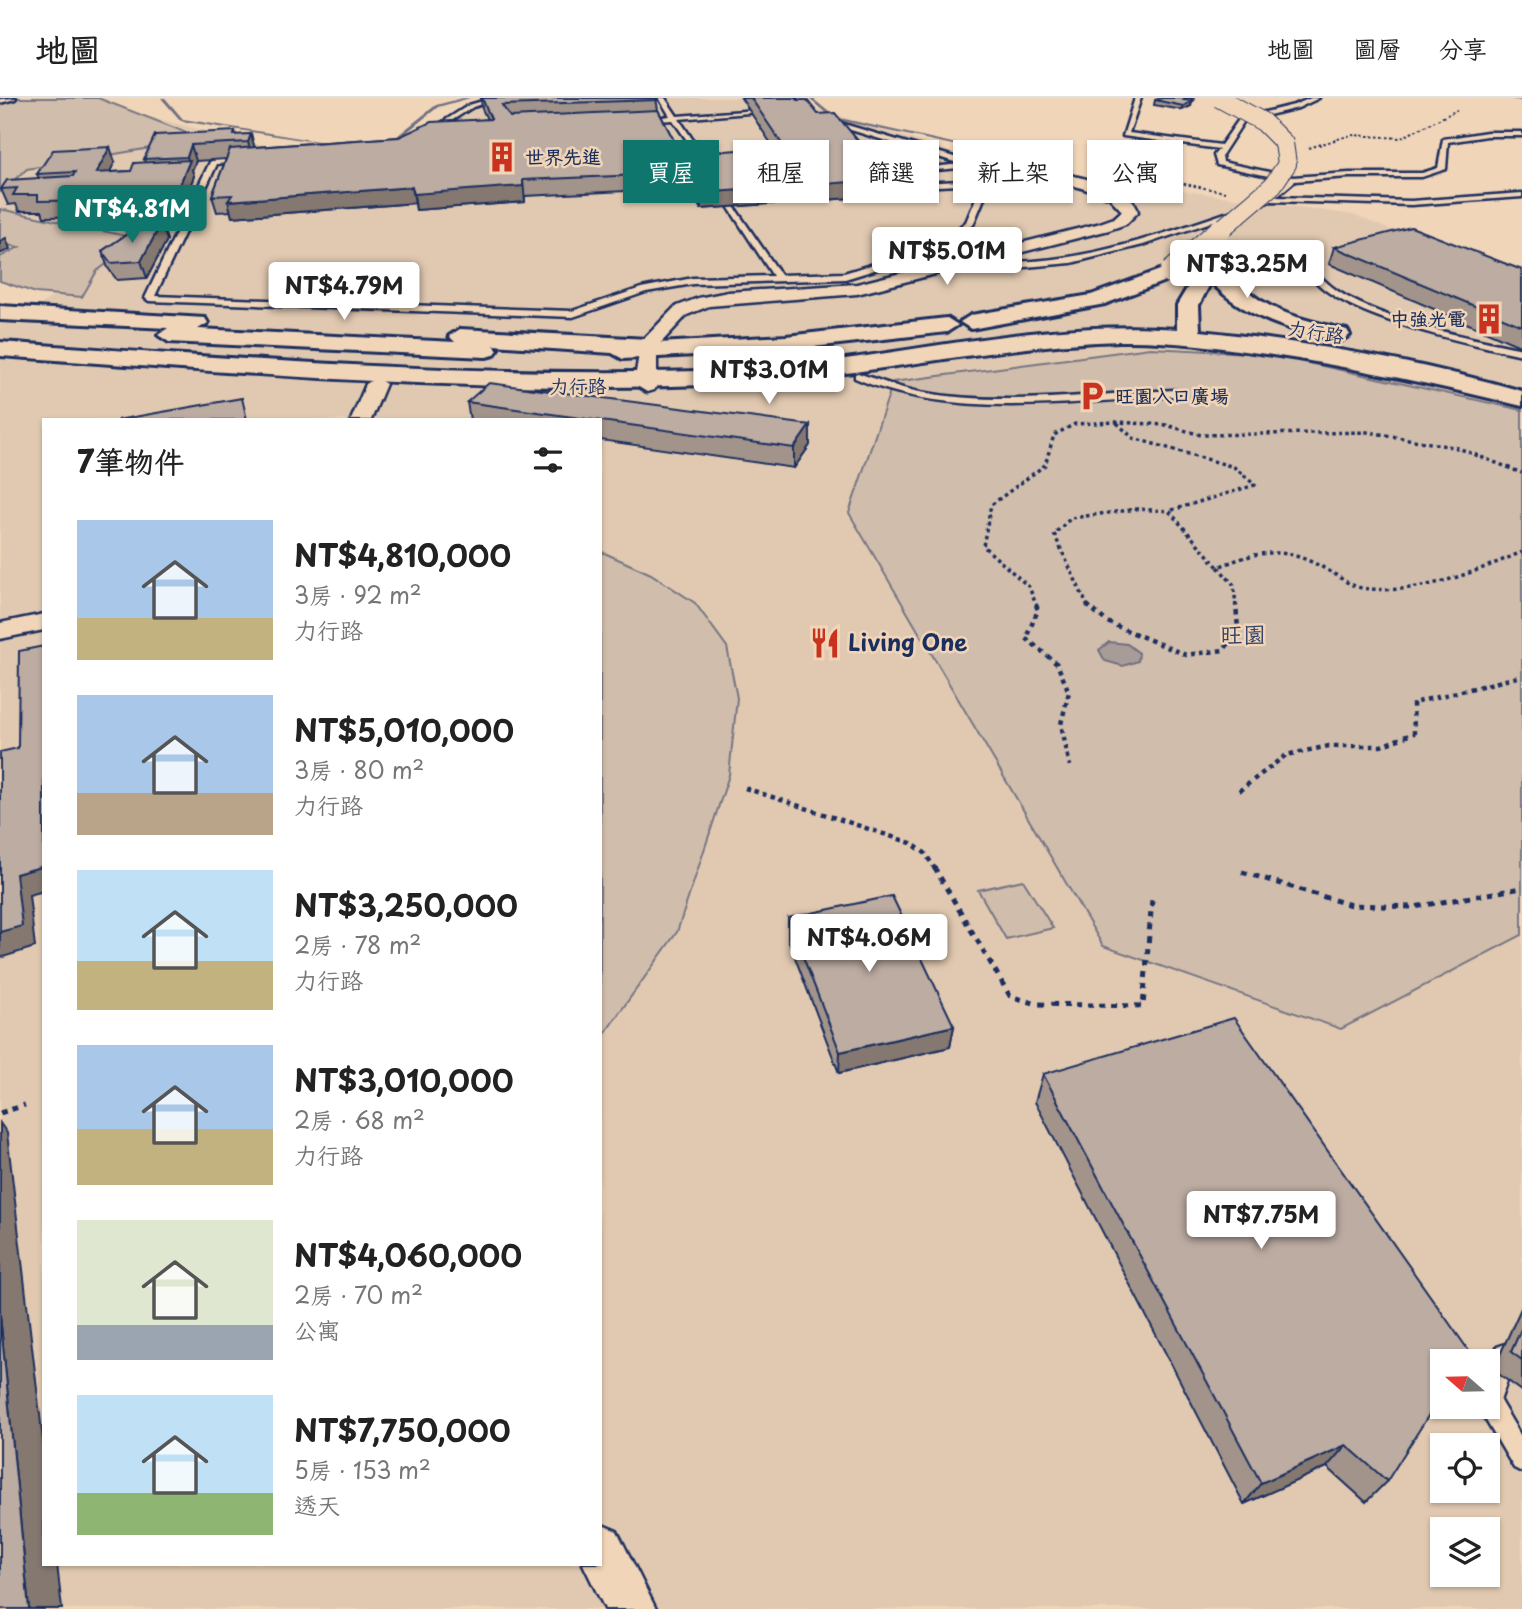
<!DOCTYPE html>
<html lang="zh-TW">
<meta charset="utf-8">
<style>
body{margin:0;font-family:"Playpen Sans","LXGW WenKai TC",sans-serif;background:#f2f2f2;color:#222;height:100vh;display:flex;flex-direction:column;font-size:26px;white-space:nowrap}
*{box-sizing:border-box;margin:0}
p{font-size:23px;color:#767676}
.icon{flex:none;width:38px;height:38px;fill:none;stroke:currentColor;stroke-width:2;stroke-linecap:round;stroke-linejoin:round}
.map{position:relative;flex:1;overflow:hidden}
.details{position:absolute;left:42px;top:320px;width:560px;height:1148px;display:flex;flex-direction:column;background:#fff;border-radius:0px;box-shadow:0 2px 5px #0004}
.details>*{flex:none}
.banner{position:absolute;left:623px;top:42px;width:665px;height:63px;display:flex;gap:14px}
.needle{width:46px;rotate:290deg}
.tools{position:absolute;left:1430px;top:1251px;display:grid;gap:14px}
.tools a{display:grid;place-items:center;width:70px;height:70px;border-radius:0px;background:#fff;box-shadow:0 2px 5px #0004;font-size:35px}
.price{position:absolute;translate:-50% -60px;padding:0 16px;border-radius:7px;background:#fff;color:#222;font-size:23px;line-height:46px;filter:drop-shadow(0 2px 4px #0008)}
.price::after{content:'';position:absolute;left:50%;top:42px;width:21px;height:16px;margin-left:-10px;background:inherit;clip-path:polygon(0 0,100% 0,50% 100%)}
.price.selected{background:#0f766e;color:#fff}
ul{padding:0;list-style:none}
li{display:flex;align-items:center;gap:21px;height:175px;padding:0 35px}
li span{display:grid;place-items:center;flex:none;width:196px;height:140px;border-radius:0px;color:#555}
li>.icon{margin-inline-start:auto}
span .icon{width:84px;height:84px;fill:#fffc;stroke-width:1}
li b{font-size:30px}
h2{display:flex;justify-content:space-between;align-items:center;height:84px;padding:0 35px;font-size:30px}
.tag{padding:0 24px;border-radius:0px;background:#fff;box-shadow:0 2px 5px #0004;font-size:24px;line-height:63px}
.tag.selected{background:#0f766e;color:#fff}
header{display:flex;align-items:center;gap:42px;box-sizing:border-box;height:98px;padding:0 35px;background:#fff;border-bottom:2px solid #e0e0e0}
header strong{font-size:33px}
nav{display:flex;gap:38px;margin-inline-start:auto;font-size:24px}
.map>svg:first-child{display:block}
.built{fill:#e1c9b1;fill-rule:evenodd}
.green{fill:#d1bdab;stroke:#767684;stroke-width:2}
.water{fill:#a89c99;stroke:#707081;stroke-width:2}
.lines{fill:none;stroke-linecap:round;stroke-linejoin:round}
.stream{fill:#707081;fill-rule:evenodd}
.lane-casing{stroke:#1b2f5e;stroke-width:5}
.street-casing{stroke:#1b2f5e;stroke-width:5}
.secondary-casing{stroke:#1b2f5e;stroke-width:6}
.path-far3{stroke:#1b2f5e;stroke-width:2;stroke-dasharray:2.5 2.5;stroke-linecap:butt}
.path-far2{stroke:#1b2f5e;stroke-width:3.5;stroke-dasharray:3.5 3.5;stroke-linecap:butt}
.path-far1{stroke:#1b2f5e;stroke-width:4.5;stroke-dasharray:4.5 4.5;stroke-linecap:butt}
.path{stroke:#1b2f5e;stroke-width:5;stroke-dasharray:6 6;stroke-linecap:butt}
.lane{fill:#f1d5b8;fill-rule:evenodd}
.street{fill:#f1d5b8;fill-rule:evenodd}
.secondary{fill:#f1d5b8;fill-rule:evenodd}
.rail-casing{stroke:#1b2f5e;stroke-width:3.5}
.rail{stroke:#f1d5b8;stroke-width:2.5;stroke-dasharray:7;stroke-linecap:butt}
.secondary-bridge-far1-casing{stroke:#1b2f5e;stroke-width:20;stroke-linecap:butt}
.secondary-bridge-casing{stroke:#1b2f5e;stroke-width:24;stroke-linecap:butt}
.secondary-bridge-far1{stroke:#f1d5b8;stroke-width:18}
.secondary-bridge{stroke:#f1d5b8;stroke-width:22}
.wall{fill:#a2948b;stroke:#1b2f5e;stroke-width:2}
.shaded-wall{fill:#847871;stroke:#1b2f5e;stroke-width:2}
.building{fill:#bcaca2;stroke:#1b2f5e;stroke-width:2}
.labels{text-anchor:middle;stroke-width:5;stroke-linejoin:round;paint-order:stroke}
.far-poi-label{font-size:19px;font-weight:bold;fill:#1b2f5e;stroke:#f1d5b8;text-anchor:start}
.far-street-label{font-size:19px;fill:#1b2f5e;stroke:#f1d5b8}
.park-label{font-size:23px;fill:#36446a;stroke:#f1d5b8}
.poi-label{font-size:23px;font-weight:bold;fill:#1b2f5e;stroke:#f1d5b8;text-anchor:start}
</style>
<header>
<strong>地圖</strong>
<nav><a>地圖</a><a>圖層</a><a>分享</a></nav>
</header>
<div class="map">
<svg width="1522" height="1511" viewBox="0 0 1522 1511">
<rect width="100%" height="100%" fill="#f1d5b8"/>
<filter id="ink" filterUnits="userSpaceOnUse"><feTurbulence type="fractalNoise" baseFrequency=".0143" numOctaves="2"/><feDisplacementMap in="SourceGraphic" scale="14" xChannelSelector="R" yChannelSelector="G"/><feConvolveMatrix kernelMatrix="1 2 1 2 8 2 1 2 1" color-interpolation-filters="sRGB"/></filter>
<g filter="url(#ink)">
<path class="built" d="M 26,0 L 76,0 L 273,50 L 343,55 L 425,34 L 464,7 L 491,0 L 803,0 L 813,9 L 983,64 L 1354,117 L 1522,186 L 1522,1511 L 0,1511 L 0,212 L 32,213 L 60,193 L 0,153 L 0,5 ZM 44,322 L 600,322 L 600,1466 L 44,1466 ZM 1442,1264 L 1488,1264 L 1488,1309 L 1442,1309 ZM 1442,1348 L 1488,1348 L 1488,1393 L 1442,1393 ZM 1442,1432 L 1488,1432 L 1488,1477 L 1442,1477 Z"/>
<g class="green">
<path d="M 0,0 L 98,0 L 203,41 L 27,71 L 0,94 Z"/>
<path d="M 0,111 L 140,141 L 97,173 L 82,199 L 36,195 L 0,183 L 0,159 L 19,149 L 0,146 Z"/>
<path d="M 1150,250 L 1268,256 L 1522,312 L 1522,837 L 1341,931 L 1103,848 L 849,415 L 893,284 Z"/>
<path d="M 600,453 L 651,476 L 695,505 L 727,549 L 737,600 L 729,677 L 677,834 L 600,942 Z"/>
<path d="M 1023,782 L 1053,830 L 1006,841 L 978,792 Z"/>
</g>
<path class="water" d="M 1109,544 L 1127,546 L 1139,555 L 1138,563 L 1123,568 L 1105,563 L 1099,552 Z"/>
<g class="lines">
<g class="stream">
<path d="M 161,0 L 165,0 L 183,21 L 336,46 L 334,47 L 181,23 Z"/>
<path d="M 463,0 L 470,0 L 438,9 L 396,43 L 392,42 L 436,7 Z"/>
<path d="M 808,0 L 812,0 L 835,19 L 1074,72 L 1072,73 L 833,21 Z"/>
</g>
<g class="lane-casing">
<g id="lane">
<path d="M 16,0 L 15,1 L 0,5 L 0,1 Z"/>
<path d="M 493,0 L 503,0 L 473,9 L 432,35 L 427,34 L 469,7 Z"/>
<path d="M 659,0 L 665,0 L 677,18 L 770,11 L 773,13 L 679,21 L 712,71 L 708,73 L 673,22 L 642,24 L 639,22 L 670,18 Z"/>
<path d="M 1135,0 L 1141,0 L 1129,35 L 1221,47 L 1240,20 L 1294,7 L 1311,0 L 1319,0 L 1298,10 L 1244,23 L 1222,57 L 1223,64 L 1231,66 L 1293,79 L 1349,75 L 1422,75 L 1438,70 L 1443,41 L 1487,34 L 1522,34 L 1522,38 L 1487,38 L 1448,44 L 1446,71 L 1422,79 L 1349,79 L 1295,83 L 1276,99 L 1411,103 L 1522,95 L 1522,99 L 1411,107 L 1271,103 L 1262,106 L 1262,102 L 1287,82 L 1217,67 L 1214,57 L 1219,51 L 1123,38 Z"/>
<path d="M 827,21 L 974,65 L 1069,80 L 990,86 L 973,127 L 943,151 L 845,181 L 693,186 L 646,194 L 573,219 L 149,203 L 145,200 L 210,64 L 214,62 L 247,60 L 251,62 L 217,66 L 155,198 L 572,213 L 641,190 L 693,180 L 773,178 L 718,93 L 722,91 L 781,177 L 844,175 L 937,147 L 966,124 L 982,86 L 917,89 L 904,72 L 961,66 L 825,24 ZM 971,69 L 982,82 L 919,85 L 913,74 ZM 980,70 L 1041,79 L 990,81 Z"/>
<path d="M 1237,111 L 1244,113 L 1143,147 L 1071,165 L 1001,171 L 963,165 L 967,162 C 1066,172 1145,142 1237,111 Z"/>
<path d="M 1306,164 L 1312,164 C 1316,170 1319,178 1324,182 C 1364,221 1468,239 1522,251 L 1522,257 C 1478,247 1310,215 1306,164 Z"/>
<path d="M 858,275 C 879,282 898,290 920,294 C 1000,309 1092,296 1174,292 L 1179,295 L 1174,298 C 1072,304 950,322 855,280 L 855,276 Z"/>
<path d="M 1505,1246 L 1513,1249 L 1516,1257 L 1500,1303 L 1522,1340 L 1522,1374 L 1514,1370 L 1478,1309 L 1488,1309 L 1488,1275 L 1497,1249 Z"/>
</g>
</g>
<g class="street-casing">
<g id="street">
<path d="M 1065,76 C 1086,81 1133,89 1138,114 L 1126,126 L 1109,132 L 857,196 L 709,208 L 687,217 L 657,249 L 657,288 L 654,292 L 647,294 L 637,288 L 635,280 L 641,244 L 675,209 L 698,200 L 728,194 L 857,186 L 1097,126 L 1114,120 L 1122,113 L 1109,99 L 1060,83 L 1060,77 Z"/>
<path d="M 376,280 L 386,286 L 371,322 L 351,322 L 366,286 Z"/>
<path d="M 44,516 L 44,532 L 0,541 L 0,525 Z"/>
<path d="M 600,1426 L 617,1433 L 656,1511 L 605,1511 L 583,1466 L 600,1466 Z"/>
</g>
</g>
<g class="secondary-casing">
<g id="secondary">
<path d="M 1209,163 C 1227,167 1243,192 1260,202 C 1286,219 1317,225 1347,232 L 1350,237 L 1339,244 C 1291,232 1246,221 1211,184 L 1199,207 L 1200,233 C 1309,244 1417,263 1522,293 L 1522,308 C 1437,287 1353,269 1266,256 C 1218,249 1169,242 1120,243 C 989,247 861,280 730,286 C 487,297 243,275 0,258 L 0,244 C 242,261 486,281 729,272 C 879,266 1027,220 1177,231 L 1177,207 L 1202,165 Z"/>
<path d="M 1171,168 L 1178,170 L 1181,174 L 1178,178 L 1105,206 L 971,231 L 960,224 L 971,217 L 1091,197 Z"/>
<path d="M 0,208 L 205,220 L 208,225 L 198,231 L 455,244 L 449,238 L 460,231 L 648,241 L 658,245 L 786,238 L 947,220 L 958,227 L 947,234 L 786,252 L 623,261 L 612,255 L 494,247 L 498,252 L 494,257 L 486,259 L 169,244 L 158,237 L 168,230 L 0,222 Z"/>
</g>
</g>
<g class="path-far3">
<path d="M 1309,50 L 1351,37 L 1401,40 L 1457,12"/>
<path d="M 1120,73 L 1225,94"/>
</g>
<g class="path-far2">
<path d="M 1117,325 L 1133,340 L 1234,369 L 1255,387 L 1169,413 L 1218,469 C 1263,451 1286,448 1329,473 C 1340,479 1350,488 1362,490 C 1418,498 1472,475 1522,454"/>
<path d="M 1218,469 L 1234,487 L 1236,509"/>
<path d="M 1037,509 L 1029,489 L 983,448 L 991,407 L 1045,367 L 1054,337 L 1075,326 L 1116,324 L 1166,327 L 1201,337 L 1369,334 L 1458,350 L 1522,375"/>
<path d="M 1088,509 L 1054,436 L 1071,420 L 1137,411 L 1169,413"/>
</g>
<g class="path-far1">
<path d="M 1036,507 L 1038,512 L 1026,540 L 1057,566 L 1069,594 L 1061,626 L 1070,668"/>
<path d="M 1087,507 L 1107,524 L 1186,557 L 1224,552 L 1238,531 L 1236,507"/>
<path d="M 745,690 L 911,745 L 925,755 L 935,771"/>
<path d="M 1239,693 L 1286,657 L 1329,648 L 1381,648 L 1414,635 L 1413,605 L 1522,578"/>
</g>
<g class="path">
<path d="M 934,769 L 1010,898 L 1037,906 L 1143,908 L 1152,801"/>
<path d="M 1242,774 L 1351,807 L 1414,809 L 1522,790"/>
<path d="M 0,1015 L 25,1007"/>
</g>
<use href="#lane" class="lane"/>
<use href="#street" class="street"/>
<use href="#secondary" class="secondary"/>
<g class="rail-casing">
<path id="rail" d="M 1514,0 L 1522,1"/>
</g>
<use href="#rail" class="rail"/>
<g class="secondary-bridge-far1-casing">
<path id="secondary-bridge-far1" d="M 1218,134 L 1273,87 L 1287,66 L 1284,45 L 1263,24 L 1219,0"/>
</g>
<g class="secondary-bridge-casing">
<path id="secondary-bridge" d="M 1171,174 L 1220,132"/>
</g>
<use href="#secondary-bridge-far1" class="secondary-bridge-far1"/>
<use href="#secondary-bridge" class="secondary-bridge"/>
</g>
<g class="wall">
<path d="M 481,0 L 656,0 L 658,12 L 681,56 L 774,50 L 741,0 L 798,0 L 798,1 L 796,1 L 818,16 L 864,50 L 903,72 L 902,88 L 892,88 L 892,97 L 701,111 L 687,90 L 525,98 L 525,104 L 416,112 L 415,105 L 232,119 L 231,113 L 217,114 L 212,98 L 226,61 L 196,63 L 192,72 L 194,78 L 173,131 L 163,132 L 167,142 L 147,180 L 117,182 L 108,170 L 102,153 L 135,131 L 119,123 L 118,118 L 44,119 L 42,113 L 19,113 L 16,106 L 8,107 L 1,91 L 39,80 L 37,76 L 115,64 L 110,74 L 131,73 L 145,65 L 144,61 L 235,33 L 236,37 L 251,36 L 254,49 L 399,39 L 487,21 L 482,11 Z"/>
<path d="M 1195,0 L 1190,3 L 1191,8 L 1182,12 L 1154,7 L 1155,2 Z"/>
<path d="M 1334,149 L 1522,172 L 1522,249 L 1329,166 Z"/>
<path d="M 467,304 L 810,327 L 810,347 L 794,370 L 600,342 L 600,322 L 470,322 Z"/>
<path d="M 788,820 L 954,928 L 950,949 L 839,975 L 788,841 Z"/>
<path d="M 1043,976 L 1387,1383 L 1366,1404 L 1327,1369 L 1244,1406 L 1035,1004 Z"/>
<path d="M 1522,1208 L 1522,1293 L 1493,1272 Z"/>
</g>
<g class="shaded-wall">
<path d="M 1192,3 L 1191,8 L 1182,12 L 1183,8 Z"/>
<path d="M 251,36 L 255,51 L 252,59 L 248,44 Z"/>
<path d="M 191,47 L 196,63 L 192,72 L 194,78 L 173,131 L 168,115 L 189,64 L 187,59 Z"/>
<path d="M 110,49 L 115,64 L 101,91 L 96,75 Z"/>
<path d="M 903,72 L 902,88 L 892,88 L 892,97 L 701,111 L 700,95 Z"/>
<path d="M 523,82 L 525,104 L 416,112 L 414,96 Z"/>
<path d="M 412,89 L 415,105 L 232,119 L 228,103 Z"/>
<path d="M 161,126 L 167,142 L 147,180 L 141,163 Z"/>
<path d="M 6,140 L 10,151 L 0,156 L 0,143 Z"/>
<path d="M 810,327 L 810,347 L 794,370 L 794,350 Z"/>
<path d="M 44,768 L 44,793 L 29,797 L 35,849 L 0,860 L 0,834 L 16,776 Z"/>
<path d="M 954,928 L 950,949 L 839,975 L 840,954 Z"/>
<path d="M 0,1025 L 7,1035 L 44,1351 L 44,1466 L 57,1466 L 62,1511 L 29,1511 L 0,1217 Z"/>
<path d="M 1346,1347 L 1327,1369 L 1244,1406 L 1261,1385 Z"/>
</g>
<g class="building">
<path d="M 482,0 L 656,0 L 657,2 L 502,7 L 510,19 L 658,12 L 681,56 L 784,49 L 751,0 L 795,0 L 797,2 L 807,2 L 818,16 L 835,15 L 864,50 L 883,49 L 903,72 L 886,73 L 893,81 L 700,95 L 687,75 L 523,82 L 523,88 L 414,96 L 412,89 L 228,103 L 232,97 L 212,98 L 230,51 L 399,39 L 431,24 L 491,21 Z"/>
<path d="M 1162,0 L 1187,0 L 1184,2 L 1192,3 L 1183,8 L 1155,2 Z"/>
<path d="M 235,33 L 234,37 L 251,36 L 248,44 L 191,47 L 187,59 L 144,61 L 155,37 Z"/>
<path d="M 110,49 L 96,75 L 131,73 L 134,65 L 190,62 L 168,115 L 135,117 L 114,107 L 115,102 L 38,103 L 38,97 L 13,97 L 17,90 L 1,91 L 7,82 L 73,78 L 75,74 L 37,76 L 53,52 Z"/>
<path d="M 142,126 L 161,126 L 141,163 L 111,165 L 102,153 Z"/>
<path d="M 1411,129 L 1522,172 L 1522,228 L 1334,149 Z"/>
<path d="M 489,285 L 810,327 L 794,350 L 467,304 Z"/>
<path d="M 242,300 L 247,322 L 117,322 Z"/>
<path d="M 44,548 L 44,768 L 16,776 L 22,828 L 0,834 L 0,654 L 18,650 L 19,553 Z"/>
<path d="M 892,798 L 954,928 L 840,954 L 788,820 Z"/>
<path d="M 1234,920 L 1469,1253 L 1462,1264 L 1442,1264 L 1442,1296 L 1387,1383 L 1346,1347 L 1261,1385 L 1043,976 Z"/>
<path d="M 0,1217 L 29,1511 L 0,1511 Z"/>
<path d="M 1522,1229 L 1522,1262 L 1511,1254 Z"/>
</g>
</g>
<defs>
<g id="building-bare" transform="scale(2.415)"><path d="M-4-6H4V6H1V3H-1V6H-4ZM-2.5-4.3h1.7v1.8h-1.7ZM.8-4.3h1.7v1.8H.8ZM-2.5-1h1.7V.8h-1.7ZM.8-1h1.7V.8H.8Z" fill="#c8321e" stroke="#f1d5b8" stroke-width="2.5" paint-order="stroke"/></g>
<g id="parking-bare" transform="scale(2.415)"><path d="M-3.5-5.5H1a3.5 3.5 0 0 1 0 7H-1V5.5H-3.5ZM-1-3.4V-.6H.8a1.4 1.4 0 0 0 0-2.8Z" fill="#c8321e" stroke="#f1d5b8" stroke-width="2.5" paint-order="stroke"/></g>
<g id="restaurant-bare" transform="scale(2.415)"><path d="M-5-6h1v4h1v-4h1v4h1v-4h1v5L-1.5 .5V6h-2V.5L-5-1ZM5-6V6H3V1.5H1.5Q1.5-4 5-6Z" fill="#c8321e" stroke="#f1d5b8" stroke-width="2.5" paint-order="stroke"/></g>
</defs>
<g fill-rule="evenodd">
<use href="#building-bare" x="502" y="59"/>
<use href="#building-bare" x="1489" y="221"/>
<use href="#parking-bare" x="1092" y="298"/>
<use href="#restaurant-bare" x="825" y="545"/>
</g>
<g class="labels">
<g class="far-poi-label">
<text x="525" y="66">世界先進</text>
<text x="1466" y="228" text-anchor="end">中強光電</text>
<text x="1115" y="305">旺園入口廣場</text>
</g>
<g class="far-street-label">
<text transform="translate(1316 234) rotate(9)" y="7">力行路</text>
<text x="578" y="295">力行路</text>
</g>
<g class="park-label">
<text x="1243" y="545">旺園</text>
</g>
<g class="poi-label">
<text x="848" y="553">Living One</text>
</g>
</g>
</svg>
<div class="tools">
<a><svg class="needle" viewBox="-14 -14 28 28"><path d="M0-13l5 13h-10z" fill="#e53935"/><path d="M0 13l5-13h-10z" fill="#767676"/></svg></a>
<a><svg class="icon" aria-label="locate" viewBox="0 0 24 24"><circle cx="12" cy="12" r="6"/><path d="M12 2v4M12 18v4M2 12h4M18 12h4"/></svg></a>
<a><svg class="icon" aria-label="layers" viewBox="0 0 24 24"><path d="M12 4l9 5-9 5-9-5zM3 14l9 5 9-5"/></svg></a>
</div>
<b class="price selected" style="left:132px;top:147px">NT$4.81M</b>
<b class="price" style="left:947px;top:189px">NT$5.01M</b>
<b class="price" style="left:1247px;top:202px">NT$3.25M</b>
<b class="price" style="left:344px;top:224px">NT$4.79M</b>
<b class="price" style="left:769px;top:308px">NT$3.01M</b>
<b class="price" style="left:869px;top:876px">NT$4.06M</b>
<b class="price" style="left:1261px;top:1153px">NT$7.75M</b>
<div class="banner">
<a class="tag selected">買屋</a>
<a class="tag">租屋</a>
<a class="tag">篩選</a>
<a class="tag">新上架</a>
<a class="tag">公寓</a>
</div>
<section class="details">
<h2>7筆物件<svg class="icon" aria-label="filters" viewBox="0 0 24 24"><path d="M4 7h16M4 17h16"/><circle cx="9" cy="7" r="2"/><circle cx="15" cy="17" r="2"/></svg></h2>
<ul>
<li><span style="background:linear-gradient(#a9c7e8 70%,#c2b280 0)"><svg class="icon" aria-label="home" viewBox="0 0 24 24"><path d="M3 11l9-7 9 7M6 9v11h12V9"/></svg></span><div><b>NT$4,810,000</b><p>3房 · 92 m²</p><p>力行路</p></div></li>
<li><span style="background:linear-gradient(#a9c7e8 70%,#b9a48a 0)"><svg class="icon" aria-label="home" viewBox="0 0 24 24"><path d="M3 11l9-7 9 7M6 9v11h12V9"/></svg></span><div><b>NT$5,010,000</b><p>3房 · 80 m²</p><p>力行路</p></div></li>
<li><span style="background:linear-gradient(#bfe0f5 65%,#c2b280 0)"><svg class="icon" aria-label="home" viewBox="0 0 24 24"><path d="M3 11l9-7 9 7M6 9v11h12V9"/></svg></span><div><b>NT$3,250,000</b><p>2房 · 78 m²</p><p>力行路</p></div></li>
<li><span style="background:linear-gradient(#a9c7e8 60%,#c2b280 0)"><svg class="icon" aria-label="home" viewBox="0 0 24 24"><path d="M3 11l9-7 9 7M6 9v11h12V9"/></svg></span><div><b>NT$3,010,000</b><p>2房 · 68 m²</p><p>力行路</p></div></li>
<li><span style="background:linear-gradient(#dfe7d0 75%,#9aa5b1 0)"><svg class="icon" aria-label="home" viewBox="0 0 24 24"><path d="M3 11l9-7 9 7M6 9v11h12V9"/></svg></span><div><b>NT$4,060,000</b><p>2房 · 70 m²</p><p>公寓</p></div></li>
<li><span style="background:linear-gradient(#bfe0f5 70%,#8fb573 0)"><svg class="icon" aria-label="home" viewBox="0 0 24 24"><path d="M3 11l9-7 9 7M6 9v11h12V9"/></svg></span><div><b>NT$7,750,000</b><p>5房 · 153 m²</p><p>透天</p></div></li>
</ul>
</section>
</div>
